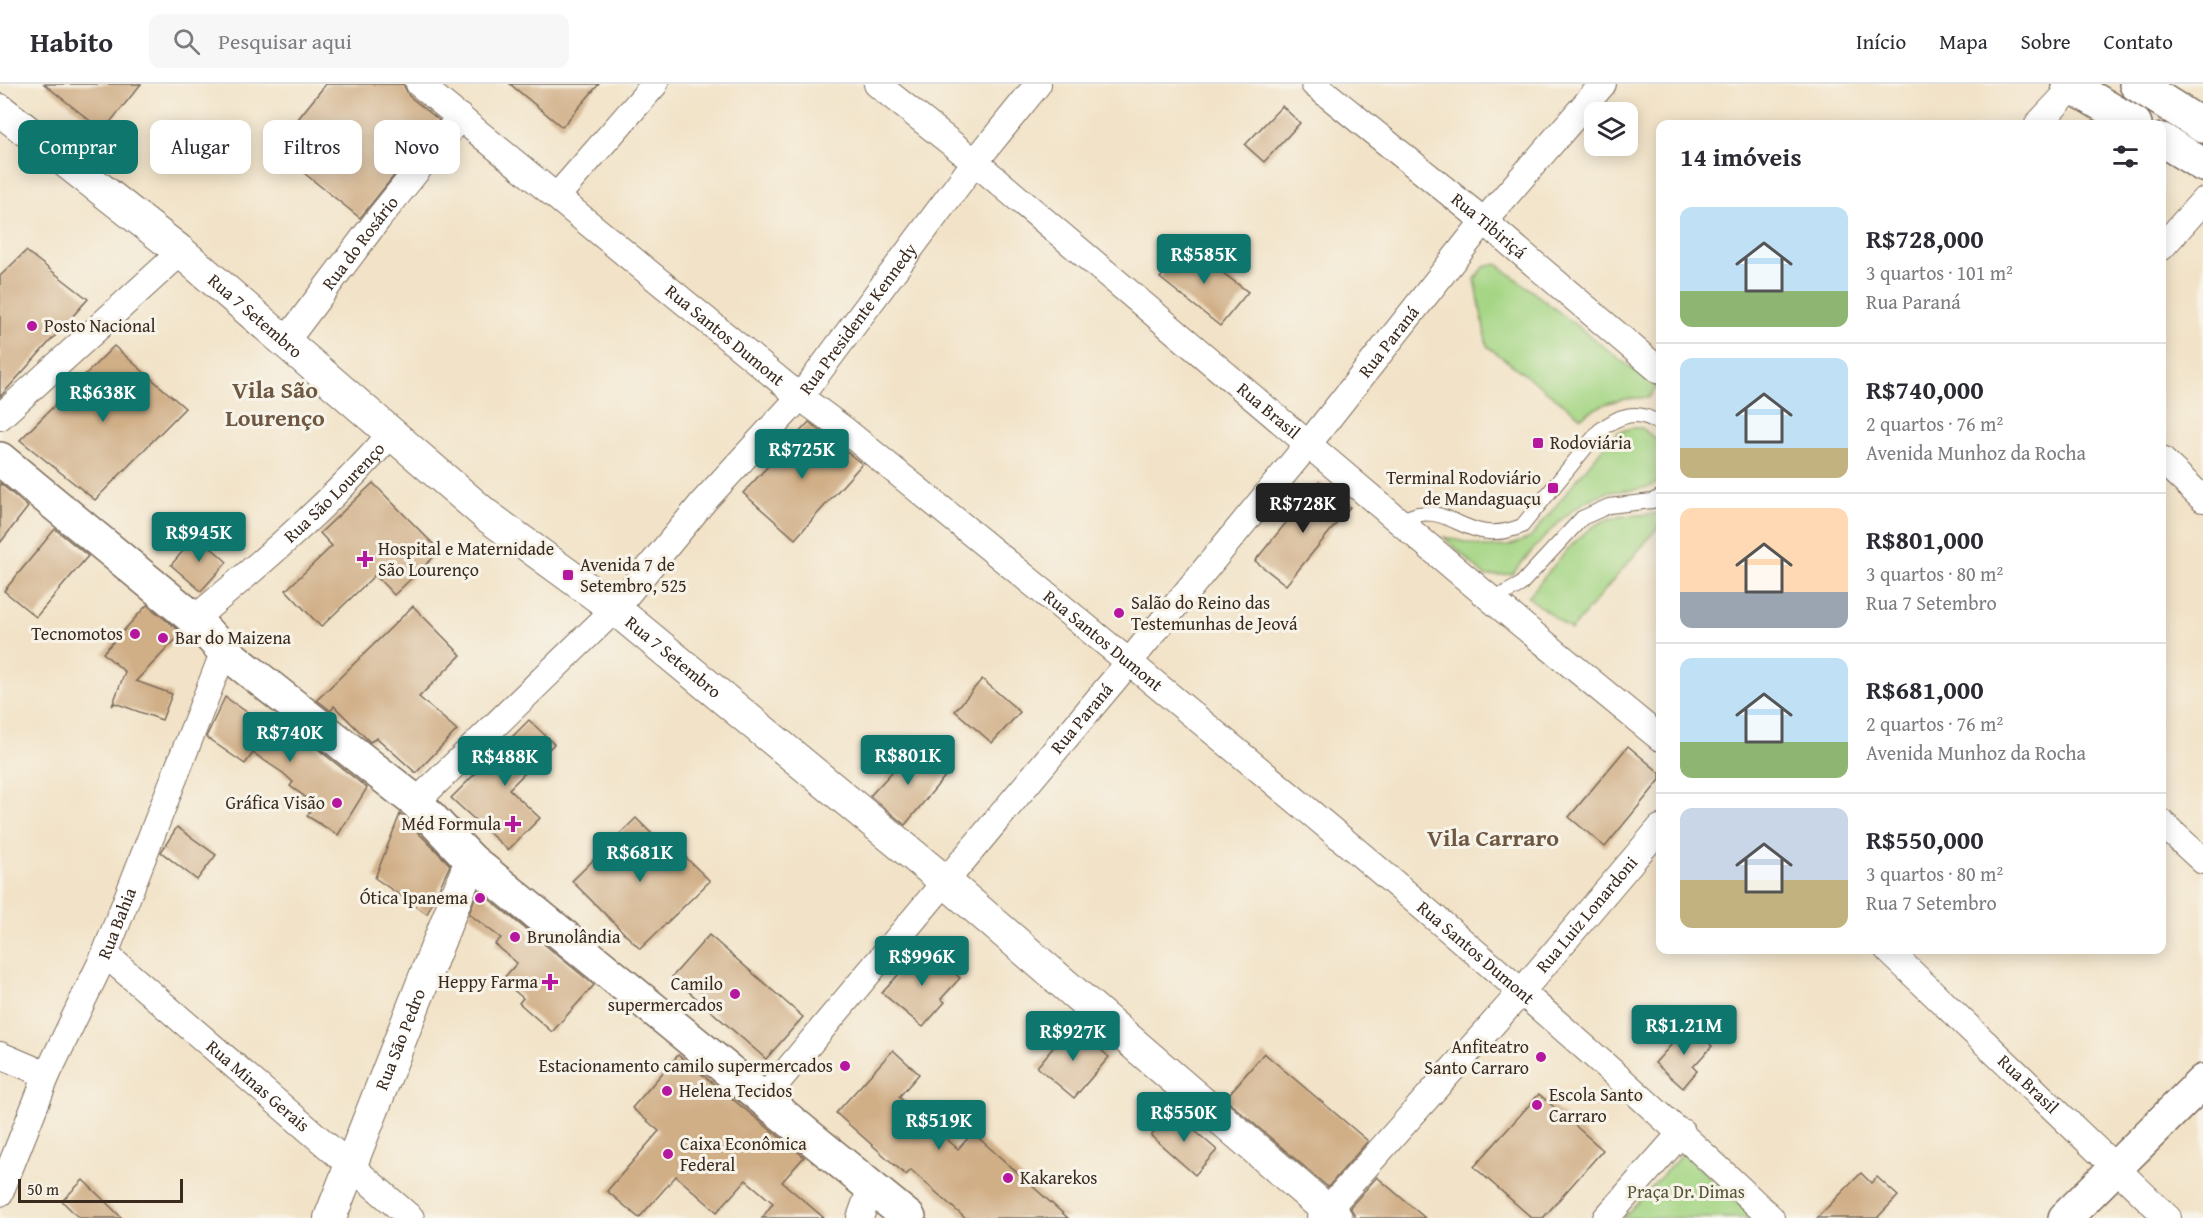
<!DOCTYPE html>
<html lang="pt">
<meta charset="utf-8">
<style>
body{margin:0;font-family:"Gentium Book Plus",serif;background:#f7f7f7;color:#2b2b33;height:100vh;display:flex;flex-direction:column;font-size:22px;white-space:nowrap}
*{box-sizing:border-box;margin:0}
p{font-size:20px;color:#7c7c81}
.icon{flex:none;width:33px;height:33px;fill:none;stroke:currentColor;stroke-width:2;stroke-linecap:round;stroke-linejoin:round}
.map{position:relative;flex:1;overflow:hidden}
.side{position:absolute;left:1656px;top:36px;width:510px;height:834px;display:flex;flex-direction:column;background:#fff;border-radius:12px;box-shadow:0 3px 15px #0003}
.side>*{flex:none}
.guide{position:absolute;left:18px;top:36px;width:570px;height:54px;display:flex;gap:12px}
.buttons{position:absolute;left:1584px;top:18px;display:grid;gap:12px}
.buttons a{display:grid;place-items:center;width:54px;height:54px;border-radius:12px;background:#fff;box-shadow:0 3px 15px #0003;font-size:30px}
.scale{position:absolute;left:18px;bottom:15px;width:165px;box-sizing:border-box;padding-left:6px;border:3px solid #3b2a1e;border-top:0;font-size:16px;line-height:21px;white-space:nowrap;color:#3b2a1e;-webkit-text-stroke:4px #f7f3e8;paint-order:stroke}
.price{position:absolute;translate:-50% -51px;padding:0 14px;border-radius:6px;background:#0f766e;color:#fff;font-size:20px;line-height:39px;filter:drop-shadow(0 2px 3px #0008)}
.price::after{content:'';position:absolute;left:50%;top:36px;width:18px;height:14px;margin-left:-9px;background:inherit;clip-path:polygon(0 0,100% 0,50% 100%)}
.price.active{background:#222;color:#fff}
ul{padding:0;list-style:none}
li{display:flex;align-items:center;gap:18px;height:150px;padding:0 24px}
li+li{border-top:2px solid #e1e1e2}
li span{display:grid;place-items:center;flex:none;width:168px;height:120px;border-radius:12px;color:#555}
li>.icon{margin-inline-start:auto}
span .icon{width:72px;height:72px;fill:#fffc;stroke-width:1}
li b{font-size:26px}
h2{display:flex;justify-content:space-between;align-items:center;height:72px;padding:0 24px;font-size:26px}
.tag{padding:0 21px;border-radius:12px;background:#fff;box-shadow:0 3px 15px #0003;font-size:21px;line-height:54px}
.tag.active{background:#0f766e;color:#fff}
header{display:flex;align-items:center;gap:36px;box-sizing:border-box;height:84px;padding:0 30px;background:#fff;border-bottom:2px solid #e1e1e2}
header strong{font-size:28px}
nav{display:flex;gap:33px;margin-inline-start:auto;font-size:21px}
.search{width:420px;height:54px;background:#f7f7f7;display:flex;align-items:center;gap:15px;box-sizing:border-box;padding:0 21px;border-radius:12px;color:#7c7c81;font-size:22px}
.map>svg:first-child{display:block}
.green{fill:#a6d685;stroke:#708052;stroke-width:1.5}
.building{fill:#d0ae86}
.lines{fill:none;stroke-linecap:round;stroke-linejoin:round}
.service-casing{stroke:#7b6b5a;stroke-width:16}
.minor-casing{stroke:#7b6b5a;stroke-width:28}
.tertiary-casing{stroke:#7b6b5a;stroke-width:34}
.secondary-casing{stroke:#7b6b5a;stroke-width:36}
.motorway-casing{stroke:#7b6b5a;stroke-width:36}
.service{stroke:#fff;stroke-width:14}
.minor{stroke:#fff;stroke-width:26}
.tertiary{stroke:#fff;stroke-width:32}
.secondary{stroke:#fff;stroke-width:33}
.motorway{stroke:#fff;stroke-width:33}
.poi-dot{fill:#b5179e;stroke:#f7f3e8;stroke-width:2}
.labels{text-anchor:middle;stroke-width:6;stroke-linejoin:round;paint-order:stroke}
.street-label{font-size:18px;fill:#3b2a1e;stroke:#f7f3e8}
.poi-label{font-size:18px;fill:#3b2a1e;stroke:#f7f3e8;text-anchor:start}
.park-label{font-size:18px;fill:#565538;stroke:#f7f3e8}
.district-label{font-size:24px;font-weight:bold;fill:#6f5842;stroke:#f7f3e8}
</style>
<header>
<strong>Habito</strong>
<div class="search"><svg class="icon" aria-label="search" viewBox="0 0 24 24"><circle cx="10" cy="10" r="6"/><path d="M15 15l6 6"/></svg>Pesquisar aqui</div>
<nav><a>Início</a><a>Mapa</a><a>Sobre</a><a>Contato</a></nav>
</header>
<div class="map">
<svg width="2203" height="1134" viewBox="0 0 2203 1134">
<rect width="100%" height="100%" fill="#f7f3e8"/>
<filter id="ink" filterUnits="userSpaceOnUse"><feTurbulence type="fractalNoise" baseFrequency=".0167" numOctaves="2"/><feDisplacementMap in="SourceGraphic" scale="12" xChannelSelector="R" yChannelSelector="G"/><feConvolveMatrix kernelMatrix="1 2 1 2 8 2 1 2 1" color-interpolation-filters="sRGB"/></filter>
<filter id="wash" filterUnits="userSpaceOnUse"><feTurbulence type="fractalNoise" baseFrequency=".008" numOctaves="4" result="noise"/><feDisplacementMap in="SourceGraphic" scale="24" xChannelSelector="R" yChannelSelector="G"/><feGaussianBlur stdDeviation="1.35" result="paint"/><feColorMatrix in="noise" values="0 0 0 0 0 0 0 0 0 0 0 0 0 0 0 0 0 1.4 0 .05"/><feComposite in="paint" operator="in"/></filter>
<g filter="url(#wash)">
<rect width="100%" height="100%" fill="#f2e3c8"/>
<g class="green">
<path d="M 1497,180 L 1657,304 L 1648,314 C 1621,313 1604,318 1581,333 L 1487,262 L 1475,195 L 1484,183 Z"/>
<path d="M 1631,344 L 1642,344 L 1660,359 L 1660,397 C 1645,409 1625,404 1606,409 C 1566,420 1539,461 1512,490 L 1485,492 L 1444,453 L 1486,463 L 1508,462 L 1530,454 L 1608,357 L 1619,348 Z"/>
<path d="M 1660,429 L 1660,441 L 1571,546 L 1528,513 C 1549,489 1579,444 1609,435 C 1626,430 1643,432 1660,429 Z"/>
<path d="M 1683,1069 L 1754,1134 L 1623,1134 Z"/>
</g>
<g id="blocks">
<g class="building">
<path d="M 44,0 L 141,0 L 103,47 Z"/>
<path d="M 326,0 L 403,0 L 409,12 L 439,36 L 360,134 L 274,65 Z"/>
<path d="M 510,0 L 599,0 L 562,43 Z"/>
<path d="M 1282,22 L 1300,39 L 1264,78 L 1245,61 Z"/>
<path d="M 1186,161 L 1248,208 L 1220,242 L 1160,194 Z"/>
<path d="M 26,167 L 88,215 L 0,313 L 0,192 Z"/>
<path d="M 114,262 L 185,324 L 95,416 L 20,356 Z"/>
<path d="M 809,338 L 862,380 L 795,455 L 743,409 Z"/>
<path d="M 1319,398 L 1350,423 L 1286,501 L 1255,477 Z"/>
<path d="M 0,399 L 28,423 L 0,459 Z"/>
<path d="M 373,399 L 440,467 L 394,511 L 375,491 L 321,543 L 286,506 L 332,462 L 320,449 Z"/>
<path d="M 55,445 L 88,472 L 36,533 L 4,507 Z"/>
<path d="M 197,451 L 227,478 L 201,507 L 171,481 Z"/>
<path d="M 147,521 L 182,549 L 136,597 L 172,610 L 162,636 L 115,619 L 112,622 L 125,588 L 103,569 Z"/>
<path d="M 413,522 L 461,571 L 419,613 L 457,646 L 416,689 L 377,654 L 370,658 L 334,622 L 331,627 L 317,616 Z"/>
<path d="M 982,595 L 1020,628 L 992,659 L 955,627 Z"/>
<path d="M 225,613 L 273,646 L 280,635 L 367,704 L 338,751 L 307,732 L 315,720 L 290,702 L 293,698 L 283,689 L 253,669 L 245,680 L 206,653 Z"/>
<path d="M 529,636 L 554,660 L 509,705 L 540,734 L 508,766 L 451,714 Z"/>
<path d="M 1628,662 L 1660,689 L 1660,696 L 1605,763 L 1569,733 Z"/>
<path d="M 914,664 L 946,691 L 905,741 L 870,712 Z"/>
<path d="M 400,730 L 450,781 L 427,830 L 375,794 Z"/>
<path d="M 636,734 L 674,772 L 679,767 L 710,797 L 640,865 L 572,797 Z"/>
<path d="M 177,743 L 216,771 L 197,796 L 161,768 Z"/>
<path d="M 478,806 L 594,901 L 552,948 L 519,919 L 523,914 L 502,896 L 517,879 L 495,860 L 501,854 L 469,830 Z"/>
<path d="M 709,851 L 803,933 L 766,975 L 672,893 Z"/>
<path d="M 924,862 L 960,894 L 941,915 L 945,918 L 923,943 L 882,909 Z"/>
<path d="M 1072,941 L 1109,973 L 1074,1014 L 1037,983 Z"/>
<path d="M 1689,941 L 1712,962 L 1693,983 L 1697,987 L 1683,1004 L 1655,979 Z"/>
<path d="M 893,966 L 919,990 L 899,1013 L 958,1065 L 973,1049 L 1068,1134 L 965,1134 L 911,1086 L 906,1091 L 836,1029 Z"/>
<path d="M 1264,969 L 1368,1057 L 1328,1103 L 1225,1015 Z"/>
<path d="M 678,971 L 804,1073 L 782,1098 L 824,1134 L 762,1134 L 773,1119 L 746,1096 L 717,1128 L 676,1092 L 639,1134 L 607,1107 L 659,1047 L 632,1024 Z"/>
<path d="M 1539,1010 L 1603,1066 L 1543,1134 L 1532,1134 L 1474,1083 Z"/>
<path d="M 1173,1028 L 1217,1066 L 1195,1091 L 1151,1052 Z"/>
<path d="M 1861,1089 L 1871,1099 L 1877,1093 L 1898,1112 L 1877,1134 L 1817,1134 Z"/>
<path d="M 1377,1093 L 1425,1134 L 1356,1134 L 1350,1123 Z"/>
<path d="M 83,1096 L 122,1134 L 79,1134 L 62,1117 Z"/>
</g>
</g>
</g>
<g filter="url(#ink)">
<use href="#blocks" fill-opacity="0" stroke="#7b6b5a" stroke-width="1.5"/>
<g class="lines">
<g class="service-casing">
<g id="service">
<path d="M 1401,436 C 1407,434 1413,431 1419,430 C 1455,424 1470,463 1522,442 L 1599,347 C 1619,331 1638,324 1660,340"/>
<path d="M 1492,516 L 1520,501 L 1582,434 L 1609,422 L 1652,417 L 1660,413"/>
</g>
</g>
<g class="minor-casing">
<g id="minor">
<path id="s1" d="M 419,0 L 800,313 L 846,347 C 1012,482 1178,617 1341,754 C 1488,878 1633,1002 1771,1134"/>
<path id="s2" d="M 877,0 L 975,78 L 1492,516 L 1660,654"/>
<path id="s3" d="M 1314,0 L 1484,137 L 1660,287"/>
<path d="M 2038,40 L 2073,3"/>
<path d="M 557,112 L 655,0"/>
<path d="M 2162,163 L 2203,117"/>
<path id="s4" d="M 286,257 L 378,135 L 460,33"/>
<path d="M 0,333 L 181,168"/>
<path d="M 2162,376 L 2203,415"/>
<path id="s5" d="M 194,535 C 263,478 332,418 391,350"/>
<path id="s6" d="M 416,718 L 615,525 L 704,417 L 800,313 L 975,78 L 1038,0"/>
<path d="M 2162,739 L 2203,777"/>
<path id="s7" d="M 1888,866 L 2168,1134"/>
<path id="s8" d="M 105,870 L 411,1134"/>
<path d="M 0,971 L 47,991"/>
<path id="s9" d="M 764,1014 L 1130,577 L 1309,359 L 1484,137 L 1603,0"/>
<path id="s10" d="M 0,1109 L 47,991 L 105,870 L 224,567"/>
<path d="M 860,1134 L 871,1103"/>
<path id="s11" d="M 1320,1134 L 1522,907 L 1660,744"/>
<path d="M 1606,1134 L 1682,1048"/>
</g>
</g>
<g class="tertiary-casing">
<g id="tertiary">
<path id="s12" d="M 0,26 L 181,168 L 486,431 L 615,525 L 947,799 L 1336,1134"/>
<path id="s13" d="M 330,1134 L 471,776"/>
</g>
</g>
<g class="secondary-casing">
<g id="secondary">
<path d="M 2068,0 L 2135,40"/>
<path d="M 2162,56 L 2203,81"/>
<path d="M 0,375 L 194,535 L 224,567 L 416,718 L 471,776 L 909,1134"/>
<path d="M 2065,1134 L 2203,997"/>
</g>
</g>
<g class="motorway-casing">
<path id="motorway" d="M 2136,0 L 2203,42"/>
</g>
<use href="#service" class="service"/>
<use href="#minor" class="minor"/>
<use href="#tertiary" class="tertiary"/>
<use href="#secondary" class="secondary"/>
<use href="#motorway" class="motorway"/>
</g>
</g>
<g class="poi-dot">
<circle cx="32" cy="242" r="6"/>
<rect x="1532" y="353" width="12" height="12" rx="3"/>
<rect x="1547" y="398" width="12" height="12" rx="3"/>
<path d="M362 466h6v6h6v6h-6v6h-6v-6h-6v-6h6z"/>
<rect x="562" y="485" width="12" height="12" rx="3"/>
<circle cx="1119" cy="529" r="6"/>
<circle cx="135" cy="550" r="6"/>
<circle cx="163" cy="554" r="6"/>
<circle cx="337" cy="719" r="6"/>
<path d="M510 731h6v6h6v6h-6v6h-6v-6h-6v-6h6z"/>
<circle cx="480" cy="814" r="6"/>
<circle cx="515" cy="853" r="6"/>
<path d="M547 889h6v6h6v6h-6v6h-6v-6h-6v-6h6z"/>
<circle cx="735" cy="910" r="6"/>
<circle cx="1541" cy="973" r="6"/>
<circle cx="845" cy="982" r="6"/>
<circle cx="667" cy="1007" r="6"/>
<circle cx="1537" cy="1021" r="6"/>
<circle cx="668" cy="1070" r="6"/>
<circle cx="1008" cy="1094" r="6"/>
</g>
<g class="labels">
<g class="street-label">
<text dy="6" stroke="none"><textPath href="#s3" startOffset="225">Rua Tibiriçá</textPath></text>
<text dy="6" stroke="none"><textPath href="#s4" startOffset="123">Rua do Rosário</textPath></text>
<text dy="6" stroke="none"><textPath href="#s12" startOffset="328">Rua 7 Setembro</textPath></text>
<text dy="6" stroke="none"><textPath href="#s6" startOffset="656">Rua Presidente Kennedy</textPath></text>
<text dy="6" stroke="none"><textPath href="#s1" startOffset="396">Rua Santos Dumont</textPath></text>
<text dy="6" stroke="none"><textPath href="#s9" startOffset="981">Rua Paraná</textPath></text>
<text dy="6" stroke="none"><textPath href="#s2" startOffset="510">Rua Brasil</textPath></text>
<text dy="6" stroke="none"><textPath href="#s5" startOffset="189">Rua São Lourenço</textPath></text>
<text dy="6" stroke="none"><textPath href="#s1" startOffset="882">Rua Santos Dumont</textPath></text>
<text dy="6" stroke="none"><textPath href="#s12" startOffset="868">Rua 7 Setembro</textPath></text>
<text dy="6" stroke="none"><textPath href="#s9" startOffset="495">Rua Paraná</textPath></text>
<text dy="6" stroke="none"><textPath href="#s11" startOffset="404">Rua Luiz Lonardoni</textPath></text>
<text dy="6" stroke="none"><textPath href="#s10" startOffset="294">Rua Bahia</textPath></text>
<text dy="6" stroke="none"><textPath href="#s1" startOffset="1368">Rua Santos Dumont</textPath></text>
<text dy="6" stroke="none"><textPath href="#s13" startOffset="192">Rua São Pedro</textPath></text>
<text dy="6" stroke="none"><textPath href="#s7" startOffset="194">Rua Brasil</textPath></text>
<text dy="6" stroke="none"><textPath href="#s8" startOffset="202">Rua Minas Gerais</textPath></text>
</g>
<g class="poi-label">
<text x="44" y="248">Posto Nacional</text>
<text x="1550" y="365">Rodoviária</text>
<text x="1541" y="400" text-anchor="end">Terminal Rodoviário<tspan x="1541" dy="21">de Mandaguaçu</tspan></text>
<text x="378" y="471">Hospital e Maternidade<tspan x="378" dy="21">São Lourenço</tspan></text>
<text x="580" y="487">Avenida 7 de<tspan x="580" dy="21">Setembro, 525</tspan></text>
<text x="1131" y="525">Salão do Reino das<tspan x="1131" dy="21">Testemunhas de Jeová</tspan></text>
<text x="123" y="556" text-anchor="end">Tecnomotos</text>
<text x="175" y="560">Bar do Maizena</text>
<text x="325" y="725" text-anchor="end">Gráfica Visão</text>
<text x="501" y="746" text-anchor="end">Méd Formula</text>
<text x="468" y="820" text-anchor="end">Ótica Ipanema</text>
<text x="527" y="859">Brunolândia</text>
<text x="538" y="904" text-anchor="end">Heppy Farma</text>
<text x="723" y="906" text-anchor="end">Camilo<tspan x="723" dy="21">supermercados</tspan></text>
<text x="1529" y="969" text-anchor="end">Anfiteatro<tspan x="1529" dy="21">Santo Carraro</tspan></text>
<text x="833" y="988" text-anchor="end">Estacionamento camilo supermercados</text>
<text x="679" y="1013">Helena Tecidos</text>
<text x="1549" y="1017">Escola Santo<tspan x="1549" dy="21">Carraro</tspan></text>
<text x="680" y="1066">Caixa Econômica<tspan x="680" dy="21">Federal</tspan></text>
<text x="1020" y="1100">Kakarekos</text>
</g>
<g class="park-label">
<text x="1686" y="1114">Praça Dr. Dimas</text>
</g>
<g class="district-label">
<text x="275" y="314">Vila São<tspan x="275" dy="28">Lourenço</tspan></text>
<text x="1493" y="762">Vila Carraro</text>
</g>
</g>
</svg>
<div class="buttons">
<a><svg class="icon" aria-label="layers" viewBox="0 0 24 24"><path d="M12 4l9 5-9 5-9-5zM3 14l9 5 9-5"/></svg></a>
</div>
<div class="scale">50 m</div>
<b class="price" style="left:1204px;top:201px">R$585K</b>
<b class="price" style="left:103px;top:339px">R$638K</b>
<b class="price" style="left:802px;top:396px">R$725K</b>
<b class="price active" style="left:1303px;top:450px">R$728K</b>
<b class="price" style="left:199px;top:479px">R$945K</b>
<b class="price" style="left:290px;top:679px">R$740K</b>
<b class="price" style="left:908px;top:702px">R$801K</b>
<b class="price" style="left:505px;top:703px">R$488K</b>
<b class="price" style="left:640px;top:799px">R$681K</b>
<b class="price" style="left:922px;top:903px">R$996K</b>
<b class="price" style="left:1684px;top:972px">R$1.21M</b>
<b class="price" style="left:1073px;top:978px">R$927K</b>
<b class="price" style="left:1184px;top:1059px">R$550K</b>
<b class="price" style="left:939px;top:1067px">R$519K</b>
<div class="guide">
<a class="tag active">Comprar</a>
<a class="tag">Alugar</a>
<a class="tag">Filtros</a>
<a class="tag">Novo</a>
</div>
<section class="side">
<h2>14 imóveis<svg class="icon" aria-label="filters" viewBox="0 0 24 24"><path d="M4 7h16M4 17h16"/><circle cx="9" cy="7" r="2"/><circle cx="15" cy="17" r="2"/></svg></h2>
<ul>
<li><span style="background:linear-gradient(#bfe0f5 70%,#8fb573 0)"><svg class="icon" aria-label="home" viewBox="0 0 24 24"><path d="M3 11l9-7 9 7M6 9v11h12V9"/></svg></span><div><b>R$728,000</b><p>3 quartos · 101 m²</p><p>Rua Paraná</p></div></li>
<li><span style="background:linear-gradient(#bfe0f5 75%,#c2b280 0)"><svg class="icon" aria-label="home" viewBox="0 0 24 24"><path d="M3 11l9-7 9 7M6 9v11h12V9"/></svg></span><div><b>R$740,000</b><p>2 quartos · 76 m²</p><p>Avenida Munhoz da Rocha</p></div></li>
<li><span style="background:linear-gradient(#ffd9b3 70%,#9aa5b1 0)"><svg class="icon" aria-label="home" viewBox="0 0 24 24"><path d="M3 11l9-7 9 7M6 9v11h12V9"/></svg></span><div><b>R$801,000</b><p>3 quartos · 80 m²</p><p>Rua 7 Setembro</p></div></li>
<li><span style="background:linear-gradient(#bfe0f5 70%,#8fb573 0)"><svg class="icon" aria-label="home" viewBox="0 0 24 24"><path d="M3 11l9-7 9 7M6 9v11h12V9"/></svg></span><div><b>R$681,000</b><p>2 quartos · 76 m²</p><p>Avenida Munhoz da Rocha</p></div></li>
<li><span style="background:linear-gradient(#c9d6e8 60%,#c2b280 0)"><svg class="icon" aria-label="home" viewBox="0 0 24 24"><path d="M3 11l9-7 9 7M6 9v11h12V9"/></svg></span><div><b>R$550,000</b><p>3 quartos · 80 m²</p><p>Rua 7 Setembro</p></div></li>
</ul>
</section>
</div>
